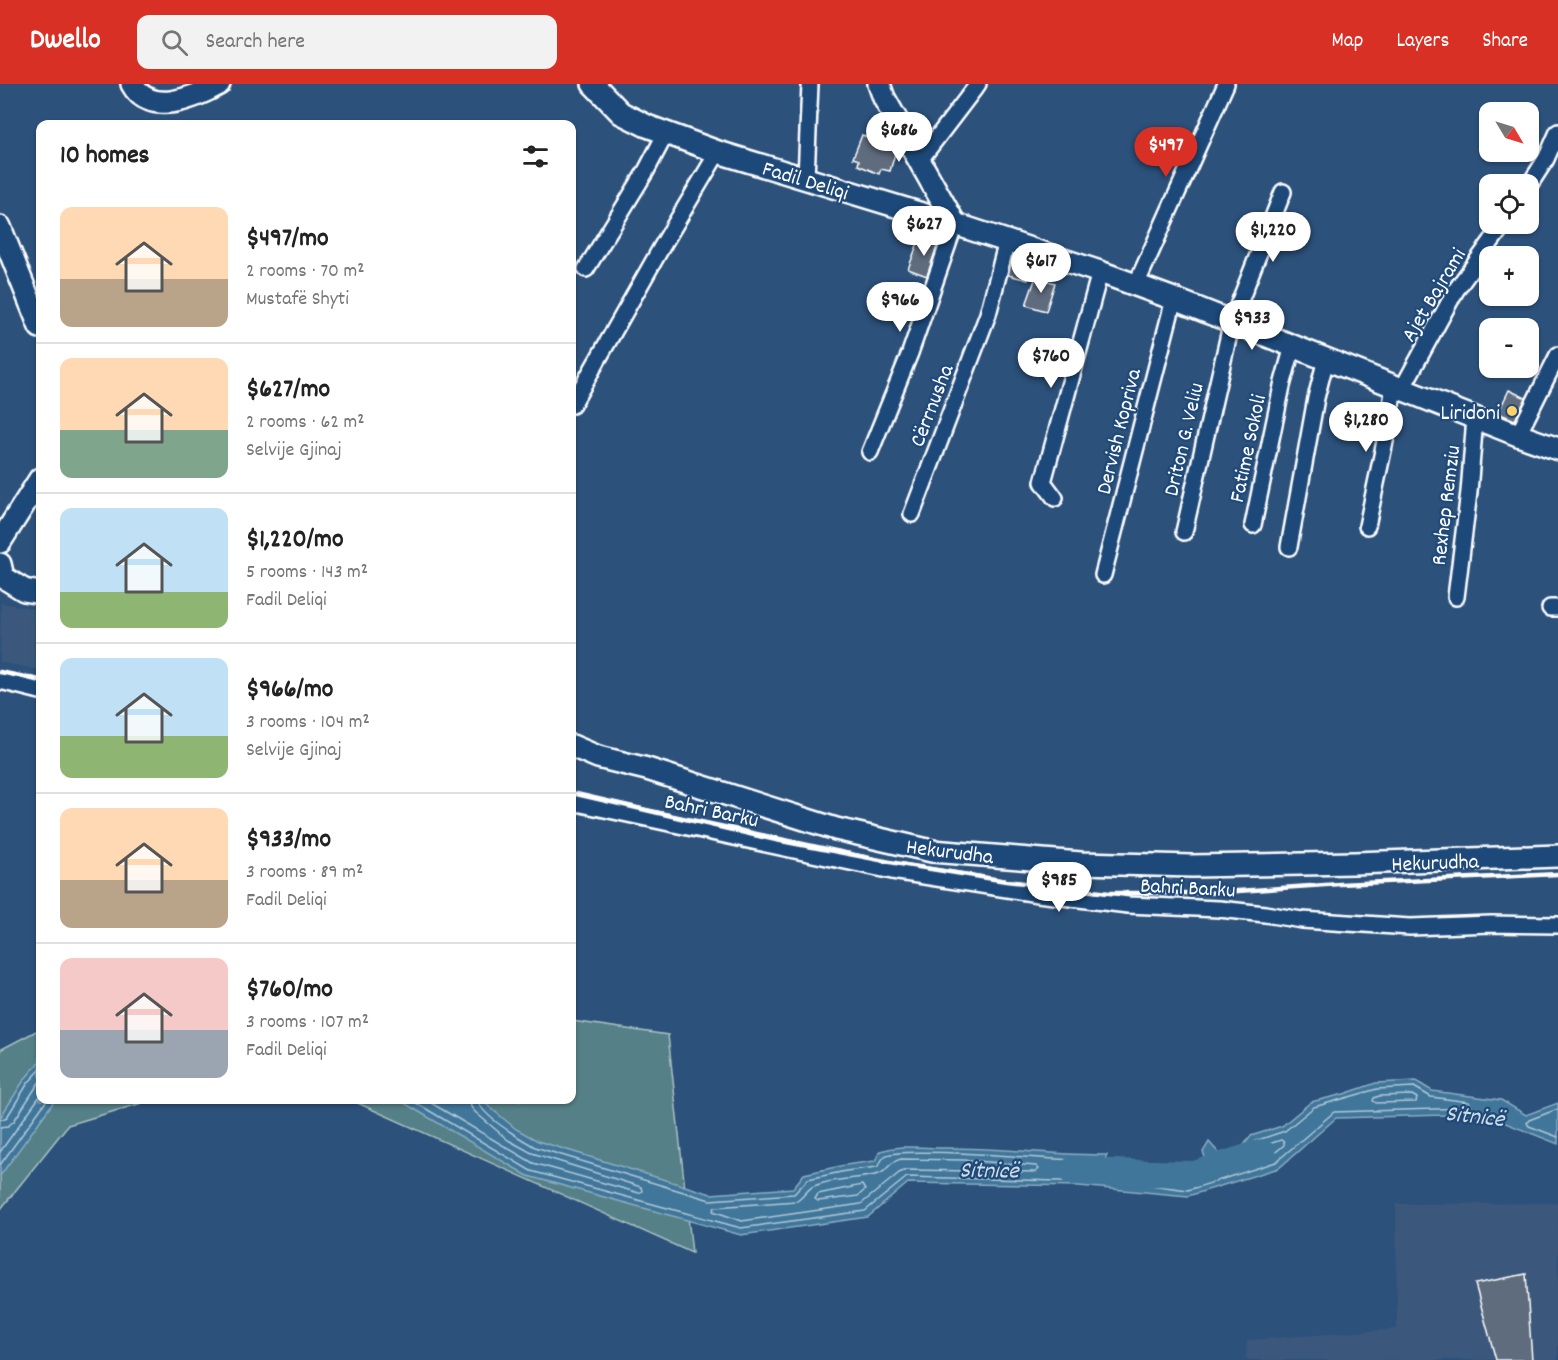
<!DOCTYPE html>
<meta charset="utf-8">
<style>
body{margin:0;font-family:Dekko,sans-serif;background:#f2f2f2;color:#222;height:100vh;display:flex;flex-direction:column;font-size:22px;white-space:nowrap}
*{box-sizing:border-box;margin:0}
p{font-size:20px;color:#767676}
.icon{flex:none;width:33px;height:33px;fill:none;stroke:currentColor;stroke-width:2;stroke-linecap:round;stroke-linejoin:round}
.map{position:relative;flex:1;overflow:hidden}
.sheet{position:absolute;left:36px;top:36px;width:540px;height:984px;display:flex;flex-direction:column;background:#fff;border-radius:12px;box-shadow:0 2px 4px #0004}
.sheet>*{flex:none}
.needle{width:39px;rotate:128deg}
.controls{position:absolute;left:1479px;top:18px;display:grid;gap:12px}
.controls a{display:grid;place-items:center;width:60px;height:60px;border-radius:12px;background:#fff;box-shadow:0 2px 4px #0004;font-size:30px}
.price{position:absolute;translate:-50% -51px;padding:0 14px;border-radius:21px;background:#fff;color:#222;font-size:20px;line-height:39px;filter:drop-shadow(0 2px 3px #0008)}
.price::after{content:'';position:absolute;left:50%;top:36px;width:18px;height:14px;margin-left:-9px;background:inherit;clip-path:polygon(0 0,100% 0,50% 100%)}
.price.selected{background:#d93025;color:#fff}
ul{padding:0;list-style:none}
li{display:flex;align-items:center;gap:18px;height:150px;padding:0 24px}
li+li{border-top:2px solid #e0e0e0}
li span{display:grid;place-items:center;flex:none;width:168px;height:120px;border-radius:12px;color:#555}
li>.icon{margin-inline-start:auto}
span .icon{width:72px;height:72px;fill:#fffc;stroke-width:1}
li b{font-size:26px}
h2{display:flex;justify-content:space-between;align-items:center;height:72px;padding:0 24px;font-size:26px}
header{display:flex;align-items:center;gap:36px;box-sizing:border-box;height:84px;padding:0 30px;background:#d93025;color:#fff}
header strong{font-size:28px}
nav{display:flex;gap:33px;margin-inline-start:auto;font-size:21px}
.search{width:420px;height:54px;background:#f2f2f2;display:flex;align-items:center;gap:15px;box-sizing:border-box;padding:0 21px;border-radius:12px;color:#767676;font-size:22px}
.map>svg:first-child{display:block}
.built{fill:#3b597c}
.green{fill:#558087;stroke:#aac0c3;stroke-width:1.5}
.water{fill:#3f769a;stroke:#8cadc2;stroke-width:1.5}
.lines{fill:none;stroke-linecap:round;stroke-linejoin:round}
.shore{stroke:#b2c8d7;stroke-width:1.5}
.river{stroke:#3f769a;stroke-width:26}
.building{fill:#5e6c7e;stroke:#fff;stroke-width:1.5}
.street-casing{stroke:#fff;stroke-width:20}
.secondary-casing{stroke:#fff;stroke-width:26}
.street{stroke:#1f4a7a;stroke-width:15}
.secondary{stroke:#1f4a7a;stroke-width:21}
.rail{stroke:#fff;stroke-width:4.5}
.poi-dot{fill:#ffd166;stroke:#1f4a7a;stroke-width:2}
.labels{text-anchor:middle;stroke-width:4.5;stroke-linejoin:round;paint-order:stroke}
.street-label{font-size:22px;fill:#fff;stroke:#1f4a7a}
.poi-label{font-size:22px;fill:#fff;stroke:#1f4a7a;text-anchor:end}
.water-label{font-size:24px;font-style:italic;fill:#cfdde6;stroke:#1f4a7a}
</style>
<header>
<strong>Dwello</strong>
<div class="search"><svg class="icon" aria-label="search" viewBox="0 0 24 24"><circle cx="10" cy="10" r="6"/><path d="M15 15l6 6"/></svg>Search here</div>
<nav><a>Map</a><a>Layers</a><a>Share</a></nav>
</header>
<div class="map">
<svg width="1558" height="1276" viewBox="0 0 1558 1276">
<rect width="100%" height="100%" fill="#2c517b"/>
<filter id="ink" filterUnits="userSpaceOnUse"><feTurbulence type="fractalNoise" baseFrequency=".0167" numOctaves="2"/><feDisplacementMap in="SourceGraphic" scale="12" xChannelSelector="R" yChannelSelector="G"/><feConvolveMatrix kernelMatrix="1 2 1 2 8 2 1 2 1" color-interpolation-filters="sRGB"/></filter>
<g filter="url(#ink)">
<g class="built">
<path d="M 1,519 L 40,526 L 40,586 L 0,578 Z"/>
<path d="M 1558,1119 L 1558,1276 L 1246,1276 L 1247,1256 L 1397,1245 L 1396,1120 Z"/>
</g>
<g class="green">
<path d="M 572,937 L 668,951 L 692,1169 L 351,1016 L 572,1016 Z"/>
<path d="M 40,945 L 40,1016 L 152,1016 L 68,1041 L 0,1126 L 0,966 Z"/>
</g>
<g class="water">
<path d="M 40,977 L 40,1016 L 55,1016 L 0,1092 L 0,1034 L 24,996 Z"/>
<path d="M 1416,997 L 1432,1007 L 1501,1016 L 1526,1031 L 1558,1019 L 1558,1060 L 1483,1030 L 1336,1034 L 1279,1084 L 1188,1112 L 1079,1102 L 908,1099 L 868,1133 L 741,1151 L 528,1092 L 399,1016 L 481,1016 L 516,1045 L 538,1057 L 711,1110 L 793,1104 L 804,1090 L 845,1081 L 875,1077 L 880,1067 C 905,1060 915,1064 940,1064 C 995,1063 1051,1071 1107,1071 L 1102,1085 L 1116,1097 L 1147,1094 L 1152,1077 L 1181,1086 L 1207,1078 L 1203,1068 L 1209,1058 L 1229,1080 L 1251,1052 L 1282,1042 L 1311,1018 L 1344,1010 L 1376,999 Z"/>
</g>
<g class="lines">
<g class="shore">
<path d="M 1414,1003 L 1431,1013 L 1469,1018 L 1471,1022 L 1469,1024 L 1334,1028 L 1276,1078 L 1188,1106 L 1150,1101 L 1157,1086 L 1182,1092 L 1209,1083 L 1215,1076 L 1225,1084 L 1232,1084 L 1255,1057 L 1285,1047 L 1314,1023 L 1377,1005 Z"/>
<path d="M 1412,1011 L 1417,1014 L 1416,1018 L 1376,1019 L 1373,1017 L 1374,1014 L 1379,1012 Z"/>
<path d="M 411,1016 L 531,1087 L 741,1144 L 865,1127 L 907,1093 L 1100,1098 L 1103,1095 L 1096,1087 L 1097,1079 L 1094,1077 C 1064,1077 899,1061 885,1072 C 881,1075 881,1080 877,1083 L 846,1087 L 808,1095 L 794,1110 L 710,1116 L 535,1063 C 521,1055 480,1031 478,1016"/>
<path d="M 426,1016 L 533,1079 L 639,1109 L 642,1107 L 641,1103 L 532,1069 L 508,1056 L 475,1028 L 471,1023 L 470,1016"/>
<path d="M 1558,1025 L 1529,1036 L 1527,1039 L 1529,1042 L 1558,1053"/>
<path d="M 0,1036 L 7,1033 L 28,999 L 40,986"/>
<path d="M 0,1043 L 8,1042 L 14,1037 L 40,997"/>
<path d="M 1281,1056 L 1284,1058 L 1284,1061 C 1275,1069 1265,1078 1252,1076 C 1255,1062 1269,1060 1281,1056 Z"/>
<path d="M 0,1068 L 40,1012"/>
<path d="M 901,1075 L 964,1076 L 1036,1082 L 1039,1085 L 1036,1088 L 906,1086 L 899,1089 L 861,1120 L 742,1137 L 713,1127 L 715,1123 L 797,1117 C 804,1113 807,1105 814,1102 C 834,1093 858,1096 879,1090 C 889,1087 886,1079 901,1075 Z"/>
<path d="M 0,1081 L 47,1016"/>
<path d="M 862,1101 L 865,1106 L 858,1112 L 818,1117 L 815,1115 L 818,1110 Z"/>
</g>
<path class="river" d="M 1071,1087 L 1194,1090 L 1262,1068"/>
</g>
<g class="building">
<path d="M 862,51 L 897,63 L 890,87 L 881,85 L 879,90 L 858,81 L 859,76 L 853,74 Z"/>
<path d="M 935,151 L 940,153 L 927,192 L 908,185 L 919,156 L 932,160 Z"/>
<path d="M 1013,173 L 1032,179 L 1028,196 L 1008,191 Z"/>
<path d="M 1036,193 L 1055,199 L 1046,227 L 1026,221 Z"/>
<path d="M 1509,306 L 1526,314 L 1515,336 L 1498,329 Z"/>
<path d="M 1526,1190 L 1532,1276 L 1496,1276 L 1475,1200 Z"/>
</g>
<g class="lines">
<g class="street-casing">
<g id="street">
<path d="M 920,76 L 978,0"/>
<path d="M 806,94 L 810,0"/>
<path d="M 1528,103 L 1546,75 L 1558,48"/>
<path d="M 586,185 L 646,87 L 666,49"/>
<path d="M 1136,201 L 1226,0"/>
<path d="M 1402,305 L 1456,206 L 1504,140"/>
<path d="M 572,321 L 661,164 L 718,68"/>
<path d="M 1518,351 L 1558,271"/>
<path d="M 870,368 L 910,269 L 955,140"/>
<path d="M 1055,414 L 1043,398 L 1100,188"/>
<path d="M 912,430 L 988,230 L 1007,157"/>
<path d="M 1253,441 L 1282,302 L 1293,262"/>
<path d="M 1367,442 L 1387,348 L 1394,302"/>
<path d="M 1184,448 L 1232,237 L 1283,108"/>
<path d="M 1289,463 L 1316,314 L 1326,275"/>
<path d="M 1103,491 L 1174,215"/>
<path d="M 1456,513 L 1469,408 L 1475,334"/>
<path d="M 1550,524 L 1558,524"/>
<path d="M 0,597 L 40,607"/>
<path d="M 572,718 L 892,787 L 1038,810 L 1128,821 L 1219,825 L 1265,830 L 1302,836 L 1410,843 L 1491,840 L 1558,841"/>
</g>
</g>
<g class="secondary-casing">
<g id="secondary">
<path d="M 132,0 C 150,33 194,14 219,0"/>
<path d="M 593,0 L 621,29 L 647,42 L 718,68 L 955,140 L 1100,188 L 1174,215 L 1518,351 L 1558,365"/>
<path d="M 879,0 L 884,14 L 955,140"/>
<path d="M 0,143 L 40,243"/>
<path d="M 0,458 L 40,395"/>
<path d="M 0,480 L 3,493 L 24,506 L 40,509"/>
<path d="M 572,662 L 598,673 L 647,685 L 836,745 L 932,767 L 1081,779 L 1192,782 L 1354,779 L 1558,772"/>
</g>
</g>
<use href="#street" class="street"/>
<use href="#secondary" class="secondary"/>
<g class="rail">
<path d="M 0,588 L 40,596"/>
<path d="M 572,709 L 776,756 L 906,781 L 1006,797 L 1109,809 L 1208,809 L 1340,800 L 1558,790"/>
</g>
</g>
</g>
<circle class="poi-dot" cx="1512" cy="327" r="6"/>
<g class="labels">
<g class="street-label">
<text transform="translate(806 95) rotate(17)" y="8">Fadil Deliqi</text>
<text transform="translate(1432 210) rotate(-59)" y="8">Ajet Bajrami</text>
<text transform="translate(930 321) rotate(-69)" y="8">Cërrnusha</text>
<text transform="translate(1117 347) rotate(-76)" y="8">Dervish Kopriva</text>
<text transform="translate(1182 355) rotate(-77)" y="8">Driton G. Veliu</text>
<text transform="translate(1246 364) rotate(-78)" y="8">Fatime Sokoli</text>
<text transform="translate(1444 421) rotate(-83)" y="8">Rexhep Remziu</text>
<text transform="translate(712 725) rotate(12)" y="8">Bahri Barku</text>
<text transform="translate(950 766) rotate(7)" y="8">Hekurudha</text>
<text transform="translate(1435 777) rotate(-2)" y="8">Hekurudha</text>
<text transform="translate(1188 802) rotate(3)" y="8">Bahri Barku</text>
</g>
<g class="poi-label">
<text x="1500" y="335">Liridoni</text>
</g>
<g class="water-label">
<text transform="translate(1475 1031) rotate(6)" y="8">Sitnicë</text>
<text transform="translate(989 1085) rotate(1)" y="8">Sitnicë</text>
</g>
</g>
</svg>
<div class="controls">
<a><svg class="needle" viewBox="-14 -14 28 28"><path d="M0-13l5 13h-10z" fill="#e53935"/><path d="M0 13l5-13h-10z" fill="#767676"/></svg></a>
<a><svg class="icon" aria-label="locate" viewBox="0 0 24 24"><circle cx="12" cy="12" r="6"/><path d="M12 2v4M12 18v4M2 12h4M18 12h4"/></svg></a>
<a>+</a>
<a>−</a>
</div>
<b class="price" style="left:899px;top:79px">$686</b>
<b class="price selected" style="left:1166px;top:94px">$497</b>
<b class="price" style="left:924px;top:173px">$627</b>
<b class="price" style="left:1273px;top:179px">$1,220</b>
<b class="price" style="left:1041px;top:210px">$617</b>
<b class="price" style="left:900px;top:249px">$966</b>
<b class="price" style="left:1252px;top:267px">$933</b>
<b class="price" style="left:1051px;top:305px">$760</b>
<b class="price" style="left:1366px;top:369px">$1,280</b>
<b class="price" style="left:1059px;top:829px">$985</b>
<section class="sheet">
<h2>10 homes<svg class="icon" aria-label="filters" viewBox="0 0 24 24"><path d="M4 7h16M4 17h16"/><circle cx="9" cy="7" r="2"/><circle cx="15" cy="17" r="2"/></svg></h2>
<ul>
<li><span style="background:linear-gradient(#ffd9b3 60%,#b9a48a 0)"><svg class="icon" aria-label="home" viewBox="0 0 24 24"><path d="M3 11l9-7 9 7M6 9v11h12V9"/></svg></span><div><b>$497/mo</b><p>2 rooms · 70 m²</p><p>Mustafë Shyti</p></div></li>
<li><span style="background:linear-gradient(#ffd9b3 60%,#7fa58c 0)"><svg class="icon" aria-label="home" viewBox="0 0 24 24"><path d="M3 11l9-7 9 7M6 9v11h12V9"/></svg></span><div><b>$627/mo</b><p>2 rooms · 62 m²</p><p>Selvije Gjinaj</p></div></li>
<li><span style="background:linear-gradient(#bfe0f5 70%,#8fb573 0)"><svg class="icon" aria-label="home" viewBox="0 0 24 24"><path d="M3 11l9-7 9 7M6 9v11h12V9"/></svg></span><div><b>$1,220/mo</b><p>5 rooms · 143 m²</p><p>Fadil Deliqi</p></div></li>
<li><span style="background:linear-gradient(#bfe0f5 65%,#8fb573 0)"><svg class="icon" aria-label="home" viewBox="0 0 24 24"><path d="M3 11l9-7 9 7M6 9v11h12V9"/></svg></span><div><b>$966/mo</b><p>3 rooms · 104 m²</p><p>Selvije Gjinaj</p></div></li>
<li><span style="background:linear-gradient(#ffd9b3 60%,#b9a48a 0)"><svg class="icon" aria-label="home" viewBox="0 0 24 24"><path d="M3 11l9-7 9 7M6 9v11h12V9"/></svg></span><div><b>$933/mo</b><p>3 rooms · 89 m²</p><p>Fadil Deliqi</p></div></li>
<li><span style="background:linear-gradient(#f6c9c9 60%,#9aa5b1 0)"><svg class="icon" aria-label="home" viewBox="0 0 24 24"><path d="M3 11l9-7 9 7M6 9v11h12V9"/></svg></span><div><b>$760/mo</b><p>3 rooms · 107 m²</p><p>Fadil Deliqi</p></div></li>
</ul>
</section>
</div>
